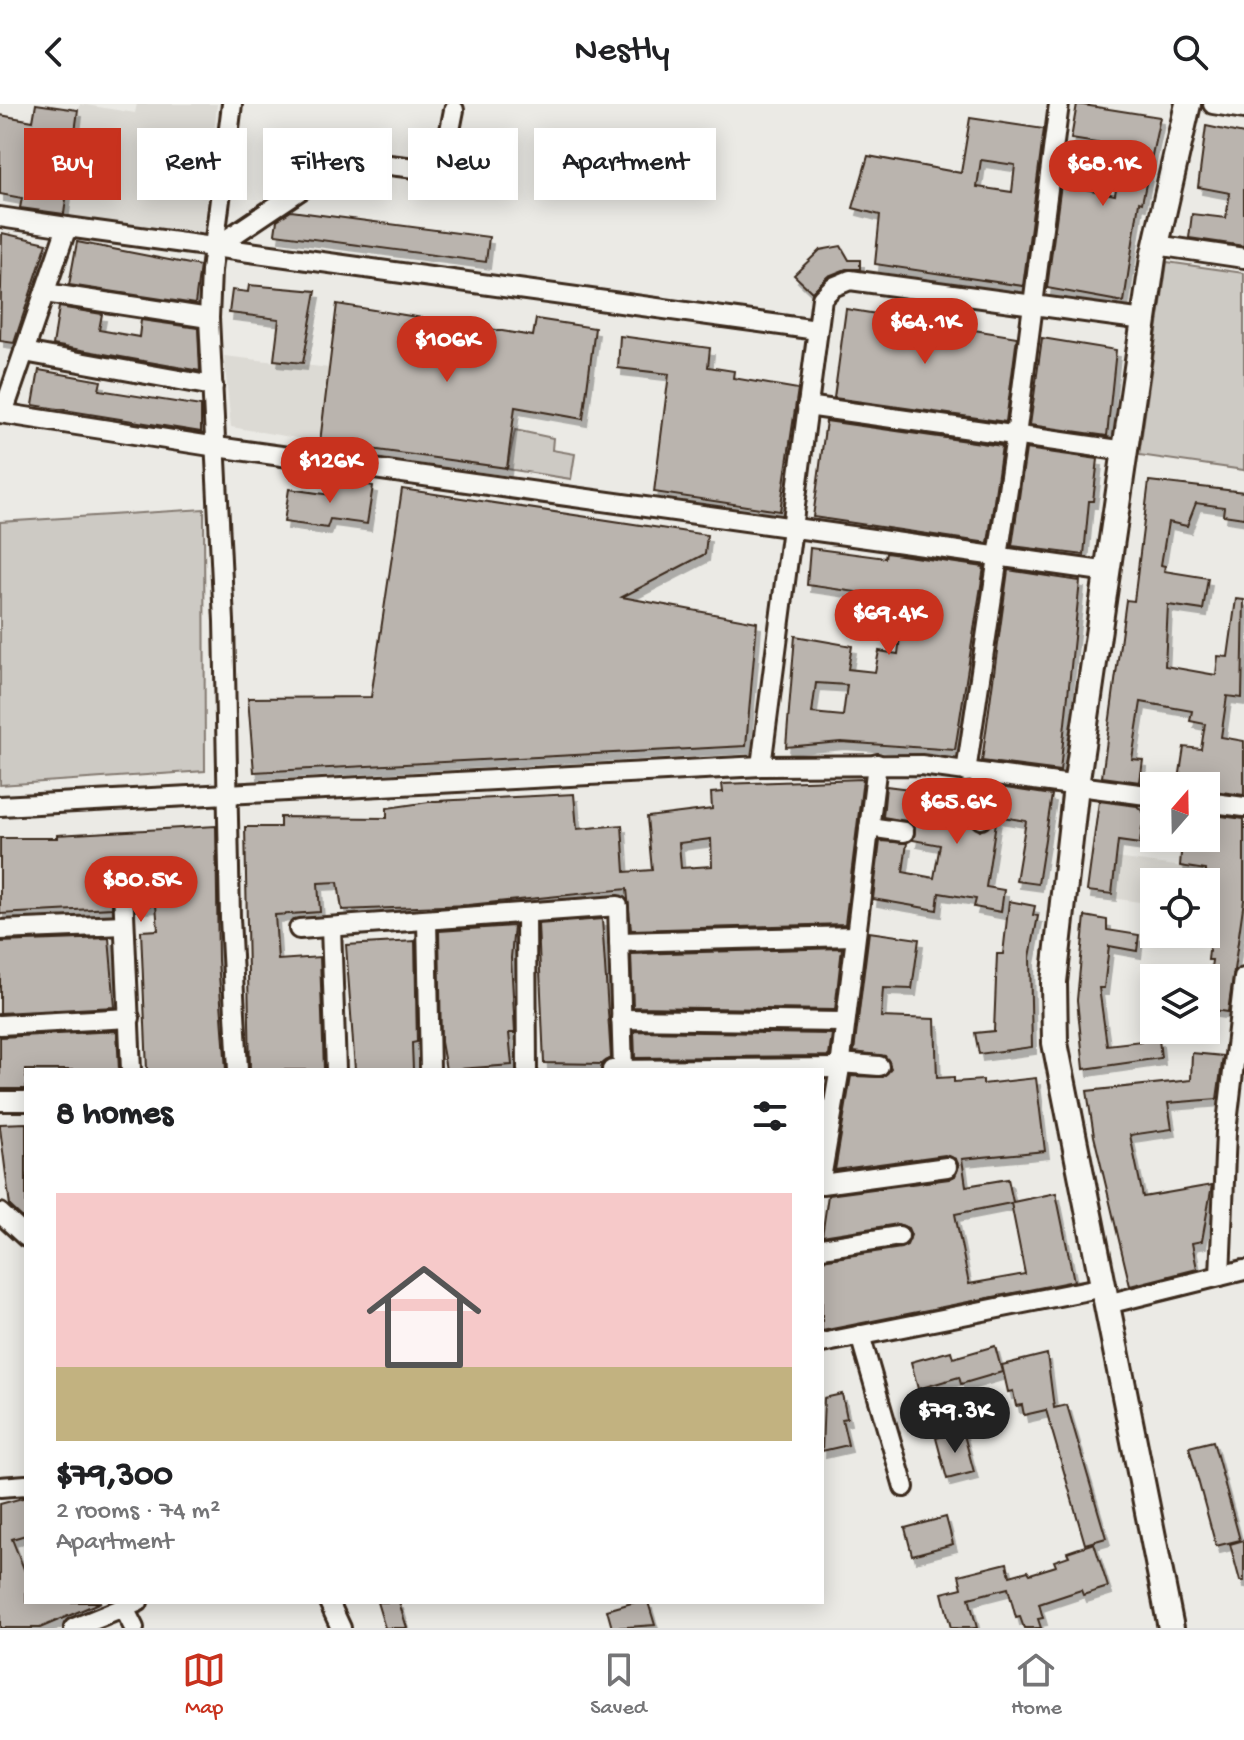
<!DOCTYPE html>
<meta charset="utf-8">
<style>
body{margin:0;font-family:"Gochi Hand",sans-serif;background:#f6f6f6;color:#202124;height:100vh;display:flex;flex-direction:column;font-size:30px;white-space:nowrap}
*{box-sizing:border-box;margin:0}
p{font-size:26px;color:#757577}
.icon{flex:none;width:44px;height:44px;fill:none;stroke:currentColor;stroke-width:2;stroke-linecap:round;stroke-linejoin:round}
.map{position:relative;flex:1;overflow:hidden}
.side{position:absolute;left:24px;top:964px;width:800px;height:536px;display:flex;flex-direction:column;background:#fff;border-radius:0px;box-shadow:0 4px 20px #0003}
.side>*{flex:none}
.hud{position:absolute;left:24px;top:24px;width:800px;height:72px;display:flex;gap:16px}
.needle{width:52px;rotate:20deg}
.fabs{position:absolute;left:1140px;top:668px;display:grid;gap:16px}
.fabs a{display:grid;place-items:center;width:80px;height:80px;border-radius:0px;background:#fff;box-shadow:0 4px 20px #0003;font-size:40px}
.price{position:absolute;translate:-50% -68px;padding:0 18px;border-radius:28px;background:#c8321e;color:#fff;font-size:26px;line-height:52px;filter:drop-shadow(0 2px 4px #0008)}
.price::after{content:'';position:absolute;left:50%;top:48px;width:24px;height:18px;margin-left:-12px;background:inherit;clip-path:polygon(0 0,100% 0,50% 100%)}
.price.on{background:#222;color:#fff}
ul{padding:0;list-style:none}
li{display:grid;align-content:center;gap:16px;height:424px;padding:0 32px}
li span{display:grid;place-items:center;height:248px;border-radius:0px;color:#555}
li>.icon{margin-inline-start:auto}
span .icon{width:144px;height:144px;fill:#fffc;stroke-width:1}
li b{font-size:34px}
h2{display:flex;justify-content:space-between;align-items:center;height:96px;padding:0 32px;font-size:34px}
.chip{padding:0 28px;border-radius:0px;background:#fff;box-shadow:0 4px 20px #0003;font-size:28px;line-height:72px}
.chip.on{background:#c8321e;color:#fff}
header{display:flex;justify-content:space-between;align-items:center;height:104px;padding:0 32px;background:#fff;font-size:36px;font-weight:600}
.tab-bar{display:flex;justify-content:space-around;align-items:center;height:112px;border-top:2px solid #e0e0e0;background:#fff;font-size:22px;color:#757577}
.tab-bar a{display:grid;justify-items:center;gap:4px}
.tab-bar .on{color:#c8321e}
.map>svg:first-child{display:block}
.built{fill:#dcdad4}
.green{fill:#cdcac4;stroke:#847a71;stroke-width:2}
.building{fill:#bab4ae;stroke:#3b2a1e;stroke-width:2;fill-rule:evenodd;filter:url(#shadow)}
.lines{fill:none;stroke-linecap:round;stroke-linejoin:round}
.minor-casing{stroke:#3b2a1e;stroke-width:24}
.major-casing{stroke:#3b2a1e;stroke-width:30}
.minor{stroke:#f6f6f2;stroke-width:18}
.major{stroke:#f6f6f2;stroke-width:24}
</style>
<header><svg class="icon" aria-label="back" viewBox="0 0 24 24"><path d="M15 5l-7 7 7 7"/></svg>Nestly<svg class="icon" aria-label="search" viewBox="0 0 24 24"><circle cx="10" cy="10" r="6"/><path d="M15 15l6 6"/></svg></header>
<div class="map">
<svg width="1244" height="1524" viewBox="0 0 1244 1524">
<defs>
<filter id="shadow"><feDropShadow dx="4" dy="7" stdDeviation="0" flood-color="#0004"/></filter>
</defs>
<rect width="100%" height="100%" fill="#ebeae5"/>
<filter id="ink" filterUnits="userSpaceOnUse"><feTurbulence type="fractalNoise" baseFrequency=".0125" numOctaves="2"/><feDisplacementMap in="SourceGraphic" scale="16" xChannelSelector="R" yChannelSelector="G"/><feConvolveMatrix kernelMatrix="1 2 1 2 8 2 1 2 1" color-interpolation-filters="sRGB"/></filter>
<g filter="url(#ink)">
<g class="built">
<path d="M 80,0 L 135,9 L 137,0 L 217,0 L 203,136 L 64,116 Z"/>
<path d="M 224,252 L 330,264 L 320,338 L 231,323 Z"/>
<path d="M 1116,754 L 1206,766 L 1204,778 L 1154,778 L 1154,800 L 1111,794 Z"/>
</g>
<g class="green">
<path d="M 1167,158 L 1244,169 L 1244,366 L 1139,351 Z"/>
<path d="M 515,326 L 553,334 L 552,346 L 575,350 L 571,375 L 507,365 Z"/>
<path d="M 204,405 L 205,667 L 0,681 L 0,418 Z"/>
</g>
<g class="building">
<path d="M 36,0 L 78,6 L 64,110 L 20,104 L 22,94 L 0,90 L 0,11 L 33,17 Z"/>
<path d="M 1077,0 L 1160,13 L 1142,99 L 1139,98 L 1124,198 L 1047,184 L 1061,80 L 1115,91 L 1122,43 L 1071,35 Z"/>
<path d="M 970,14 L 1044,25 L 1023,182 L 875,160 L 880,111 L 853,104 L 868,52 L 961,69 ZM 981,56 L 1015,61 L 1012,88 L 977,83 Z"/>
<path d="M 1206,22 L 1244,30 L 1244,142 L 1189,134 L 1192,110 L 1226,114 L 1230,89 L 1198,83 Z"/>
<path d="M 291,107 L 489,133 L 486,158 L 275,130 L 277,116 Z"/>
<path d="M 2,129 L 47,139 L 14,239 L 0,237 Z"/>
<path d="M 77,138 L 200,162 L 195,200 L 69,181 Z"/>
<path d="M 841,142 L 849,156 L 860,156 L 860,165 L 846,165 L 828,172 L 812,188 L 794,171 L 820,146 Z"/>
<path d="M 249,181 L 316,187 L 303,259 L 274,256 L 279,215 L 229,209 L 232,186 L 248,188 Z"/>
<path d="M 337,200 L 533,232 L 536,215 L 595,224 L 583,315 L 515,303 L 507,364 L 320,338 Z"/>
<path d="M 59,203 L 102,210 L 99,226 L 139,233 L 141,216 L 198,224 L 200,267 L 53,241 Z"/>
<path d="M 846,205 L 1017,233 L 1006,318 L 834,294 Z"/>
<path d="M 620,232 L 710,244 L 708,263 L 734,267 L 733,274 L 798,285 L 780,407 L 654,388 L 669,270 L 618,264 Z"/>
<path d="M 1042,234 L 1116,246 L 1107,332 L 1030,321 Z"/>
<path d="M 39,266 L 101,277 L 99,286 L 201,302 L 201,328 L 33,301 Z"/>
<path d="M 826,317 L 1002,342 L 988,439 L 813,413 Z"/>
<path d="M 1026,345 L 1098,355 L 1093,397 L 1089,397 L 1084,451 L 1012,442 Z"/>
<path d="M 334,374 L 373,382 L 367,420 L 330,415 L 327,424 L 284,418 L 289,385 L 332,391 Z"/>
<path d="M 1149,377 L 1244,388 L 1244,414 L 1223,411 L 1224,403 L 1196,399 L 1187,422 L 1168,418 L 1161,461 L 1165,462 L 1164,467 L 1208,474 L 1203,506 L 1168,501 L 1165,562 L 1216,571 L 1218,552 L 1228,553 L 1236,495 L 1244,496 L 1242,594 L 1227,592 L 1221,633 L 1244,637 L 1244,691 L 1206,686 L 1206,682 L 1178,682 L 1184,643 L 1201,645 L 1205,620 L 1190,617 L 1192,607 L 1141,598 L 1132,655 L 1143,656 L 1140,678 L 1102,673 L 1126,496 L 1134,497 Z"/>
<path d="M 402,385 L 707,431 L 705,450 L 622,493 L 757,518 L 746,642 L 254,668 L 248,594 L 371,593 Z"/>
<path d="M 810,444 L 885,454 L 886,449 L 984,463 L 955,646 L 841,638 L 786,643 L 795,532 L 852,542 L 848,565 L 875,568 L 879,547 L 898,550 L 902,515 L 905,495 L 807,481 ZM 816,579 L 847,581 L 843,612 L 812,609 Z"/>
<path d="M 1008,466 L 1080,477 L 1060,667 L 982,657 Z"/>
<path d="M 863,675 L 845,820 L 631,826 L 627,785 L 468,801 L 342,806 L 338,778 L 318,779 L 320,808 L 275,811 L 278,856 L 320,853 L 324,966 L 250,966 L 245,723 L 280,723 L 280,713 L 387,714 L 387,704 L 436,697 L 574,690 L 577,725 L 622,721 L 625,768 L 652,766 L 647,713 L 712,705 L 711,689 L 723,688 L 722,680 ZM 711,735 L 712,762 L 681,764 L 679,739 Z"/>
<path d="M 886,682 L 949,690 L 950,683 L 972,685 L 970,719 L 980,727 L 993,718 L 999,683 L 1052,691 L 1038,780 L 1016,777 L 1026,717 L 997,712 L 986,783 L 1004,786 L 1001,808 L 974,803 L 976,795 L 939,789 L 937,806 L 873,795 L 880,737 L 907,739 L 903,768 L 934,774 L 940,741 L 913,736 L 915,724 L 911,718 L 883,713 Z"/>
<path d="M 1099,697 L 1137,702 L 1143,708 L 1154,709 L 1154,724 L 1142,723 L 1140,740 L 1118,737 L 1112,790 L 1087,787 Z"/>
<path d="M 1206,710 L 1244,715 L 1244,796 L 1228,908 L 1206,905 L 1212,856 L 1208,856 L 1213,808 L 1206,808 L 1206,766 L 1180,762 L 1182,737 L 1206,739 Z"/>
<path d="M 216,722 L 218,857 L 226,966 L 147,966 L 141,827 L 158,826 L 156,801 L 140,802 L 138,759 L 122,752 L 112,758 L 112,804 L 0,810 L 0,734 L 57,734 L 57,731 Z"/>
<path d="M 1009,797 L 1035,802 L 1033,811 L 1038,812 L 1030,853 L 1032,943 L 979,950 L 975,929 L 994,927 L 997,850 L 1003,850 Z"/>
<path d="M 1085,812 L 1107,816 L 1107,826 L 1139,831 L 1137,847 L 1109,842 L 1104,884 L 1099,884 L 1107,941 L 1159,935 L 1161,954 L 1084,965 L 1077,896 Z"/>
<path d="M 602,815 L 611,954 L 602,960 L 544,959 L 538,820 Z"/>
<path d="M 514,822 L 511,854 L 515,929 L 509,929 L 512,961 L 446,966 L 441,938 L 439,827 Z"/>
<path d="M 869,828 L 919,835 L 912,885 L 883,884 L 881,913 L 935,915 L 937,974 L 954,973 L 954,978 L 983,976 L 983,980 L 1036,974 L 1045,1047 L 962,1055 L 966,1082 L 1008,1075 L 1013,1098 L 1056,1089 L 1074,1177 L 822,1227 L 822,1156 L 901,1144 L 907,1141 L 911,1131 L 908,1124 L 898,1120 L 822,1132 L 828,1091 L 949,1075 L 955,1072 L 959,1062 L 956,1055 L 945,1051 L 835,1066 L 851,972 L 883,973 L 891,964 L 885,952 L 854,948 ZM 1011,1099 L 1025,1170 L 969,1180 L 955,1110 Z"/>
<path d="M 109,834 L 115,903 L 0,909 L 0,838 Z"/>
<path d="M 415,837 L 417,938 L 412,939 L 413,966 L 355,966 L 346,841 Z"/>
<path d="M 842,844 L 835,906 L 633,903 L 631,850 Z"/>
<path d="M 117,927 L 119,966 L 26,966 L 26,985 L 0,985 L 0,933 Z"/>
<path d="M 634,927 L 832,930 L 829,952 L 635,954 Z"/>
<path d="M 1192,949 L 1223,952 L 1217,995 L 1168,999 L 1172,1025 L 1130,1031 L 1143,1093 L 1212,1081 L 1202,1137 L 1192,1139 L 1197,1165 L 1130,1182 L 1094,1032 L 1087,987 L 1191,976 Z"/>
<path d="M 26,1019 L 26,1117 L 10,1102 L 0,1024 L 0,1020 Z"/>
<path d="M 995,1242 L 1002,1268 L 961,1280 L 959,1273 L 918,1285 L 911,1258 L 951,1247 L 953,1254 Z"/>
<path d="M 1047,1250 L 1054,1304 L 1067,1301 L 1106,1434 L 1085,1440 L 1046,1306 L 1024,1311 L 1022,1301 L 1016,1302 L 1013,1287 L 1008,1288 L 1002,1261 Z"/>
<path d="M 842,1290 L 847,1314 L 842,1315 L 848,1341 L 822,1347 L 824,1294 Z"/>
<path d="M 963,1327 L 974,1368 L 947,1375 L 936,1334 Z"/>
<path d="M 1213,1337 L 1240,1436 L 1216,1442 L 1189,1343 Z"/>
<path d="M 26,1393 L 26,1431 L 12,1435 L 26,1470 L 26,1498 L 101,1498 L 40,1524 L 0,1524 L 0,1400 Z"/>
<path d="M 946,1413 L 953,1440 L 912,1451 L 905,1424 Z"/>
<path d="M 1244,1436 L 1244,1477 L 1240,1477 L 1230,1440 Z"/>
<path d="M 1094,1439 L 1108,1483 L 1083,1491 L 1081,1486 L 1039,1500 L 1043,1514 L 1038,1515 L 1041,1524 L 1024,1524 L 1020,1513 L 1016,1514 L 1008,1484 L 969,1494 L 977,1524 L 951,1524 L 942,1489 L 962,1484 L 959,1471 L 1007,1459 L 1010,1472 L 1028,1467 L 1030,1470 L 1056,1462 L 1054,1457 L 1069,1452 L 1067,1448 Z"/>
<path d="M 377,1498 L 399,1498 L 407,1524 L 385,1524 Z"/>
<path d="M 635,1498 L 648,1498 L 655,1521 L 612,1524 L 607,1506 Z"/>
</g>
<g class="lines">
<g class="minor-casing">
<g id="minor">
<path d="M 232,0 L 211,167 L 209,214 L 224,517 L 230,814 L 238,966"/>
<path d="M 1213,0 L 1244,5"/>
<path d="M 0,113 L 67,123"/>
<path d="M 1156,141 L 1244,154"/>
<path d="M 214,144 L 345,56 L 442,67 L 454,6"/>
<path d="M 45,189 L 209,214"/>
<path d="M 24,248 L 213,282"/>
<path d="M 807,302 L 1126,347"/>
<path d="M 0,309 L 217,343 L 1109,468"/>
<path d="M 3,309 L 67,123 L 817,226"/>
<path d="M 761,662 L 822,194 L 833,183 L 850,176 L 1144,216"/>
<path d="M 966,668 L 1016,332 L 1059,0"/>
<path d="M 1206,698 L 1244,703"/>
<path d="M 0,702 L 761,662 L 921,661 L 1154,692"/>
<path d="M 981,715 L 988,670"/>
<path d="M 869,723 L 904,728"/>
<path d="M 122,764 L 131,966"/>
<path d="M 526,810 L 527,966"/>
<path d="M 427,817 L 430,966"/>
<path d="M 331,823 L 336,966"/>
<path d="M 299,825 L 618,802 L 623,966"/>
<path d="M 0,826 L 124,821"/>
<path d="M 619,838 L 854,832"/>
<path d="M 621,915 L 843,918"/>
<path d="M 0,921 L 130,914"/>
<path d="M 840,959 L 879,962"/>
<path d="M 612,966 L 840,964"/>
<path d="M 0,997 L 26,997"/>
<path d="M 822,1069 L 840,964 L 877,660"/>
<path d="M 822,1080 L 947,1063"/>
<path d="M 0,1109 L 26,1133"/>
<path d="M 822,1144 L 899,1132"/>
<path d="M 1220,1172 L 1226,1028 L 1244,874"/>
<path d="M 1107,1200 L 1244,1166"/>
<path d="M 860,1231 L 904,1383"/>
<path d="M 822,1239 L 1104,1183"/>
<path d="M 0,1383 L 26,1381"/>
<path d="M 329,1498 L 341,1524"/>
<path d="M 124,1504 L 134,1524"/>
<path d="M 74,1524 L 138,1498"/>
</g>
</g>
<g class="major-casing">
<path id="major" d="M 1171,1524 L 1055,939 L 1054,878 L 1076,682 L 1153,154 L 1188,0"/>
</g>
<use href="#minor" class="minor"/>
<use href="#major" class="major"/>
</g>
</g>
</svg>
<div class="fabs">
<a><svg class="needle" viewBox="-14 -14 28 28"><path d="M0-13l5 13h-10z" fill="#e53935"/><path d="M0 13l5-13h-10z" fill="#757577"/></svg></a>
<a><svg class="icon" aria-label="locate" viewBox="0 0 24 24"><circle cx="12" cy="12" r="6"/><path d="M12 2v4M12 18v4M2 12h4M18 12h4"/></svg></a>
<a><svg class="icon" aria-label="layers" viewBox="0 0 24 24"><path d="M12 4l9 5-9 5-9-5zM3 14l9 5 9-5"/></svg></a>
</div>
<b class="price" style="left:1103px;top:104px">$68.1K</b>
<b class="price" style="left:925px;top:262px">$64.1K</b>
<b class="price" style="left:447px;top:280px">$106K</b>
<b class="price" style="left:330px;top:401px">$126K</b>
<b class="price" style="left:889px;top:553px">$69.4K</b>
<b class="price" style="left:957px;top:742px">$65.6K</b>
<b class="price" style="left:141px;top:820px">$80.5K</b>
<b class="price on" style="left:955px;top:1351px">$79.3K</b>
<div class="hud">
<a class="chip on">Buy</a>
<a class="chip">Rent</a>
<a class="chip">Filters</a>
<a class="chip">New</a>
<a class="chip">Apartment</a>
</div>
<section class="side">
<h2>8 homes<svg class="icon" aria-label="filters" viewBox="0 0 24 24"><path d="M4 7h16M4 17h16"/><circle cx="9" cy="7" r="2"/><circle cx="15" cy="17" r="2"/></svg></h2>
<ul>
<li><span style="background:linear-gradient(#f6c9c9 70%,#c2b280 0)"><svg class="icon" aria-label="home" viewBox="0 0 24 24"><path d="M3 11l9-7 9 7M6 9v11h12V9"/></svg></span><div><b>$79,300</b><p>2 rooms · 74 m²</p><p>Apartment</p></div></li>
</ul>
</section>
</div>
<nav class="tab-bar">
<a class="on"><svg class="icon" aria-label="map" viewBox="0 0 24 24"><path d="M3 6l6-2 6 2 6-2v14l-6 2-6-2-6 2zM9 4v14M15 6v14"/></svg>Map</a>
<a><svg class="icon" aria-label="saved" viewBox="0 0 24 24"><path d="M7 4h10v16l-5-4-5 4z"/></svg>Saved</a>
<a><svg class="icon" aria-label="home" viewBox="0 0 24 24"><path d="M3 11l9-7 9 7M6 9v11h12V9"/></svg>Home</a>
</nav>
